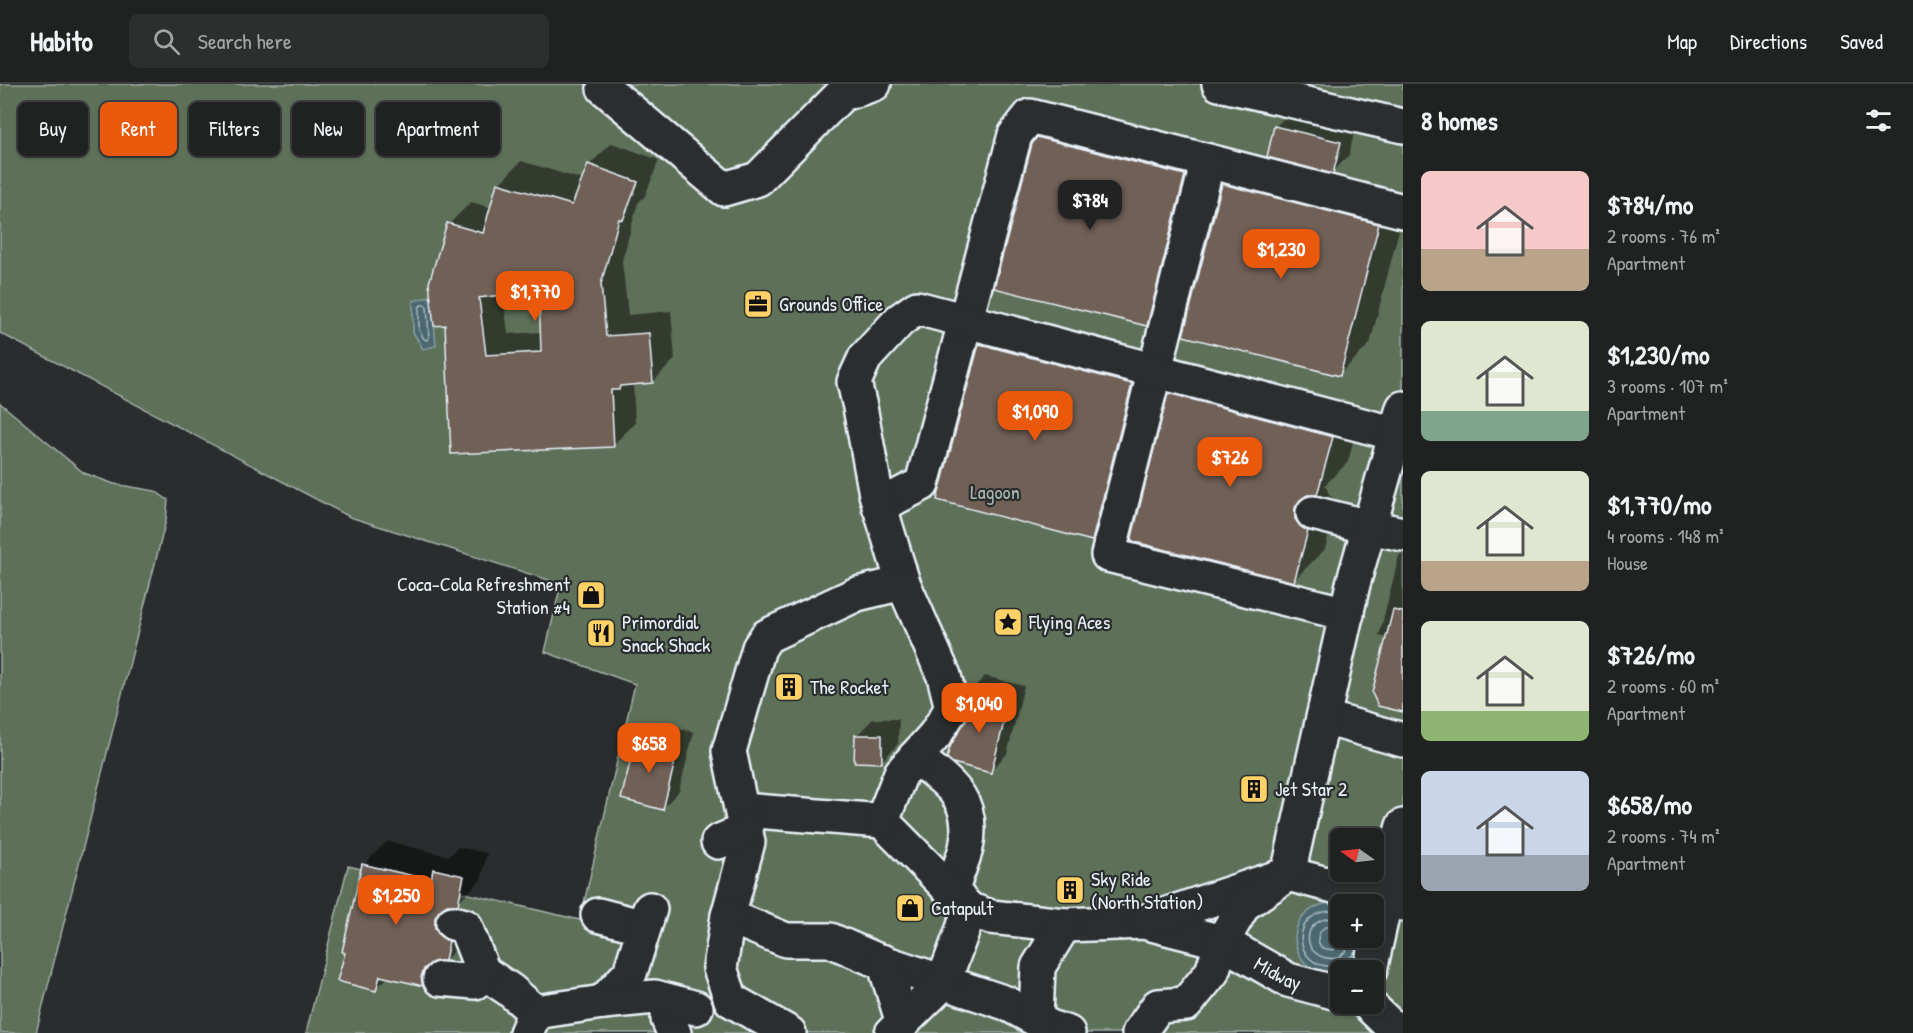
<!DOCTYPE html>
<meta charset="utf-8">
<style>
body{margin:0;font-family:"Patrick Hand",sans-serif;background:#2d2f2f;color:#f1f3f6;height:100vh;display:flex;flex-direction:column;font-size:22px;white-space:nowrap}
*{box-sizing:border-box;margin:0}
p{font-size:20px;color:#a2a4a5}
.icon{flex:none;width:33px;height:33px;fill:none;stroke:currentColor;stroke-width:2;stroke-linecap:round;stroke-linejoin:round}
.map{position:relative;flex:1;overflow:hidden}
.drawer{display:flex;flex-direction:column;background:#202222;width:510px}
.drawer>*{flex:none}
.banner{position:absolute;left:18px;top:18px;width:570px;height:54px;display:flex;gap:12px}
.needle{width:39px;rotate:284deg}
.tools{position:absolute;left:1330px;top:744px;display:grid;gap:12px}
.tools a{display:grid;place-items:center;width:54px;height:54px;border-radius:9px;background:#202222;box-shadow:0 2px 4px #0004,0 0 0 2px #3d3f40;font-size:30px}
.price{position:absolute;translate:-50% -51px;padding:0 14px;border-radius:12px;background:#ea580c;color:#fff;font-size:20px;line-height:39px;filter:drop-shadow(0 2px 3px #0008)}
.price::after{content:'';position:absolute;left:50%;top:36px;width:18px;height:14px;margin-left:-9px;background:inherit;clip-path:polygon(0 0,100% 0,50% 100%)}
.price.current{background:#222;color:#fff}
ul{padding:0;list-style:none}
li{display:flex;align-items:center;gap:18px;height:150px;padding:0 18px}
li span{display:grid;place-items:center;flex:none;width:168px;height:120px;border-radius:9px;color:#555}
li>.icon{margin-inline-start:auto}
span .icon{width:72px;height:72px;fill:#fffc;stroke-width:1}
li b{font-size:26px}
h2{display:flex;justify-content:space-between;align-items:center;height:72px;padding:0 18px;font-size:26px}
.tag{padding:0 21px;border-radius:9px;background:#202222;box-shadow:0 2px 4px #0004,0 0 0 2px #3d3f40;font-size:21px;line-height:54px}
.tag.current{background:#ea580c;color:#fff}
header{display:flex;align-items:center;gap:36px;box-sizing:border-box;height:84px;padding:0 30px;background:#202222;border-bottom:2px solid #3d3f40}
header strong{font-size:28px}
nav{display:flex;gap:33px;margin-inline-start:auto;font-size:21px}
.search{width:420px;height:54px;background:#2d2f2f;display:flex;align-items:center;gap:15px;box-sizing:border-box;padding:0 21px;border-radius:9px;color:#a2a4a5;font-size:22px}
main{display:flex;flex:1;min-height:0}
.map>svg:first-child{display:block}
.green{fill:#5d7059;stroke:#a2b0a8;stroke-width:1.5;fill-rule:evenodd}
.water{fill:#4c6770;stroke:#8a9ea6;stroke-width:1.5}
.shadow{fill:#0007;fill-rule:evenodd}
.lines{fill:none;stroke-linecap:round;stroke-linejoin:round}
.shore{stroke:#aabac2;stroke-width:1.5}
.building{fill:#706057;stroke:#e8f1f8;stroke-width:1.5;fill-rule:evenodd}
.minor-casing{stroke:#e8f1f8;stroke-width:38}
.minor{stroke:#2a2d2e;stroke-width:33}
.labels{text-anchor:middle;stroke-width:4.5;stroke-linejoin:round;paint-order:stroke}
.poi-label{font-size:20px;fill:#e8f1f8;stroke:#2a2d2e;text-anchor:start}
.park-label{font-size:20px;fill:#a9b7b0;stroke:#2a2d2e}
.street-label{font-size:20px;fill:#e8f1f8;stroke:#2a2d2e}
</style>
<header>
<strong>Habito</strong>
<div class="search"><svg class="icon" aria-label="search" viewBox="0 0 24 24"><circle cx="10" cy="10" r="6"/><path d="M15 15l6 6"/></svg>Search here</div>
<nav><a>Map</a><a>Directions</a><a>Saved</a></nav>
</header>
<main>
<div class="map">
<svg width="1403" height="949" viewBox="0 0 1403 949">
<rect width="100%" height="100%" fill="#2a2d2e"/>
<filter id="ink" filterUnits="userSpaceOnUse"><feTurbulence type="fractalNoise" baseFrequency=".0167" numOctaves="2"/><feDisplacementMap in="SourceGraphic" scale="12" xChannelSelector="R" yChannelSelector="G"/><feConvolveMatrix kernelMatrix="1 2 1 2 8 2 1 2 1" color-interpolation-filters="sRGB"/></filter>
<g filter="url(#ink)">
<g class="green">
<path d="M 0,0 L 1403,0 L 1403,949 L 306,949 L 348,782 L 580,836 L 635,600 L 545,568 L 561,500 L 350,433 L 0,249 ZM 1341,754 L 1374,754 L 1374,788 L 1341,788 ZM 1341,820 L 1374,820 L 1374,854 L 1341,854 ZM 1341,886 L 1374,886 L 1374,920 L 1341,920 Z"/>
<path d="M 0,319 L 84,389 L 114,400 L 155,407 L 168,416 L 166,436 L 36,949 L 0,949 Z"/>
</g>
<g class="water">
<path d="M 432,212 L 436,262 L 423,265 L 413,248 L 413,217 Z"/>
<path d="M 1327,819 L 1341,821 L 1341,854 L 1364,854 C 1362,860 1361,870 1357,876 C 1354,881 1347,884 1341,886 C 1299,903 1270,834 1327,819 Z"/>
</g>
<g class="shadow">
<path d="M 1069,23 L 1215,60 L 1177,210 L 1146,240 L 1038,54 Z"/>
<path d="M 1292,26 L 1356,41 L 1349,71 L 1331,90 L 1403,108 L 1403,130 L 1370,260 L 1340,290 L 1223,101 L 1254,70 L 1269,74 L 1275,43 Z"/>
<path d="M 612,59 L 659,76 L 645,112 L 638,119 L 622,177 L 628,231 L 671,227 L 675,275 L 653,298 L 633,299 L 635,339 L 613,361 L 452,368 L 449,140 L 471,118 L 492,124 L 499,100 L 521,77 L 584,96 L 589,81 ZM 541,205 L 542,248 L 508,250 L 503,209 Z"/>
<path d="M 1011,230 L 1162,269 L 1122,425 L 1092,455 L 980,260 Z"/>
<path d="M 1200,280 L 1362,322 L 1348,378 L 1325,401 L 1330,412 L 1338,416 L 1325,465 L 1294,496 L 1170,310 Z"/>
<path d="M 1403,468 L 1403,627 L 1388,554 L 1379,552 L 1399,472 Z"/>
<path d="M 985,592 L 1024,602 L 1007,670 L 990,687 L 972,628 L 969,609 Z"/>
<path d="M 873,635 L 899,635 L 898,660 L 882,677 L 856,652 Z"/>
<path d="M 654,638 L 694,648 L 679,707 L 663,724 L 637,655 Z"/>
<path d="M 387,757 L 449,772 L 458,763 L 487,769 L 481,796 L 457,819 L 463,829 L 468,852 L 422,901 L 389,892 L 376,905 L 364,781 Z"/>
</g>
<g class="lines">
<g class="shore">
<path d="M 421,221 L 425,221 L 427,223 L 429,253 L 427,256 L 424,255 L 419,246 L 419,224 Z"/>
<path d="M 1341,827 C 1285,822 1293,887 1335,882 C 1345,881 1351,874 1356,866"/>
<path d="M 1341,834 C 1295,830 1301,880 1338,874 L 1346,867 L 1351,854"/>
<path d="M 1341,843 L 1325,843 C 1317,849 1316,857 1322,864 L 1333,866 L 1339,862 L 1342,854"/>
</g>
</g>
<g class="building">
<path d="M 1274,42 L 1341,58 L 1333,90 L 1267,73 Z"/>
<path d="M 1037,53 L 1185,91 L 1147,242 L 994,204 L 1032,60 Z"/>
<path d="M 588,80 L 638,98 L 623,136 L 619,135 L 601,200 L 606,252 L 649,249 L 653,299 L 620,302 L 619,306 L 611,306 L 614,363 L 451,370 L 445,241 L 434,242 L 429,199 L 447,139 L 483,149 L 497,99 L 572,121 ZM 539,206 L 541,268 L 486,271 L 479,214 Z"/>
<path d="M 1222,100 L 1379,140 L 1340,292 L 1183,252 Z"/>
<path d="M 979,260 L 1132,300 L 1092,457 L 937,416 Z"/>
<path d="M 1168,309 L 1333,353 L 1317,411 L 1307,411 L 1300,416 L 1295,424 L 1295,435 L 1300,442 L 1308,447 L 1294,498 L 1131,457 Z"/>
<path d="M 1393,526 L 1403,528 L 1403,628 L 1378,622 L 1372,609 Z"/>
<path d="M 967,608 L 1009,619 L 991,689 L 953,679 L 947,674 L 950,663 L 970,627 Z"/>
<path d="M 855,651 L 882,651 L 882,679 L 854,678 Z"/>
<path d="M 636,654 L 678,665 L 663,726 L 621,715 Z"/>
<path d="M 362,780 L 431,796 L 433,785 L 464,792 L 458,821 L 447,821 L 440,826 L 435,834 L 435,844 L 440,852 L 449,857 L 445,877 L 433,878 L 424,885 L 421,893 L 423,902 L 380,892 L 376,907 L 337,897 L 345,869 L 342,868 Z"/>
</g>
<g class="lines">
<g class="minor-casing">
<g id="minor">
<path d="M 605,0 L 604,4 L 724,105 L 758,95 L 842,10 L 874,0"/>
<path d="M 1219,0 L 1403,42"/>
<path d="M 1208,77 L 1403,127"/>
<path d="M 879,422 L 922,400 L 1015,51 L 1030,32 L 1208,77 L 1108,471 L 1347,530"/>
<path d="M 1313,429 L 1369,443 L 1403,450"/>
<path d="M 903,499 L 876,410 L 860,323 L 854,298 L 865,274 L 900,236 L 917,224 L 1396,350"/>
<path d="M 1325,634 L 1403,656"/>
<path d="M 915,673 C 949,699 976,715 966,764 C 962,779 955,793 952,808"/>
<path id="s1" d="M 742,726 L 882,737 L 970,826 L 991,833 L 1064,841 L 1144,838 L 1222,858 L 1288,896 L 1341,910"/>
<path d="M 882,737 L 901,689 L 935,651 L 952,624 L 944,592 L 903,499 L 857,510 L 767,552 L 759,564 L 729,667 L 748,758 L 728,832 L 786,856 L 830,856 L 874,875 L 1006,919 L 1052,944 L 1068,949"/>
<path d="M 718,758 L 746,746"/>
<path d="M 598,831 L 644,843"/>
<path d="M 728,832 L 720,884 L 731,916 L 789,949"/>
<path d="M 1144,838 L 1288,790 L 1403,820"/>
<path d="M 884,878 L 903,939"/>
<path d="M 1370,886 L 1386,814 L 1386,802 L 1403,742"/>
<path d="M 483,888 L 510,906 L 535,928"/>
<path d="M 440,895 L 475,898 L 483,888 L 465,842 L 453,839"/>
<path d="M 603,918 L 630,889 L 650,825"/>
<path d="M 671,918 L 668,935 L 674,949"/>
<path d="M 1368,920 L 1398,949"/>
<path d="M 1036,935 L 1038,883 L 1064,841"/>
<path d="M 526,949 L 535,928 L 603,918 L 655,913 L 696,924"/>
<path d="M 892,949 L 943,899 L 970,826"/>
<path d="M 1139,949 L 1158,922 L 1186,920 L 1212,888 L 1222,858 L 1244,820 L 1288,790 L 1353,500 L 1403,324"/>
</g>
</g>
<use href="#minor" class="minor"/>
</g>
</g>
<defs>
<g id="office-square" transform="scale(1.5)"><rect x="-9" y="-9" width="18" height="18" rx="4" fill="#ffd166" stroke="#2a2d2e"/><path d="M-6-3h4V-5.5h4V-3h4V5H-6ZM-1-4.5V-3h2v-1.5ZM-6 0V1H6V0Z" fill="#111"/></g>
<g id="shop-square" transform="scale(1.5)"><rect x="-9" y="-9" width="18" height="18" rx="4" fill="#ffd166" stroke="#2a2d2e"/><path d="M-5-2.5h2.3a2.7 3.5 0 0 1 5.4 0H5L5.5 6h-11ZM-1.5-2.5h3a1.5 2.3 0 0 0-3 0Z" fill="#111"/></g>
<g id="sight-square" transform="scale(1.5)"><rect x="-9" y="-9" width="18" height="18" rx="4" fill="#ffd166" stroke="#2a2d2e"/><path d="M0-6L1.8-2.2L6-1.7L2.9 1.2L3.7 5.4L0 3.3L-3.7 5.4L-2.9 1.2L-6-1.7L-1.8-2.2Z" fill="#111"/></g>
<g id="restaurant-square" transform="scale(1.5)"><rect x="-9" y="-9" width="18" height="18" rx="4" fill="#ffd166" stroke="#2a2d2e"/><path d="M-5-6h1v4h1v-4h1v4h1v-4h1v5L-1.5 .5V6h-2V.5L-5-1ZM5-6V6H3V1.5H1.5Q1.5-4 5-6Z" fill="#111"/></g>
<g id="building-square" transform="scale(1.5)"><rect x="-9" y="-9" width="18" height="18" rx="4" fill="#ffd166" stroke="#2a2d2e"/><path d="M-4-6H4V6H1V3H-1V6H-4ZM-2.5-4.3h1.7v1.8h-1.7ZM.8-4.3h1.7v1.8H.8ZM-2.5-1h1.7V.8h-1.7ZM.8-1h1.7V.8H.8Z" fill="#111"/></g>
</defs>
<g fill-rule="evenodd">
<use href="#office-square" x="758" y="220"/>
<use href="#shop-square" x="591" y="511"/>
<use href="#sight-square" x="1008" y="538"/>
<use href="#restaurant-square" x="601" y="549"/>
<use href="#building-square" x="789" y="603"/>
<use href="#building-square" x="1254" y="705"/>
<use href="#building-square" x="1070" y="806"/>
<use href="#shop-square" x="910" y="824"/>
</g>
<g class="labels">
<g class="poi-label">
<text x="779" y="227">Grounds Office</text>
<text x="570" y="507" text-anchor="end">Coca-Cola Refreshment<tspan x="570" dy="23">Station #4</tspan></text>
<text x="622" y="545">Primordial<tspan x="622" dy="23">Snack Shack</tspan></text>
<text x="1029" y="545">Flying Aces</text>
<text x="810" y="610">The Rocket</text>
<text x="1275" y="712">Jet Star 2</text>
<text x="1091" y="802">Sky Ride<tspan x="1091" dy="23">(North Station)</tspan></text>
<text x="931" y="831">Catapult</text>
</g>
<g class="park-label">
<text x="995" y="415">Lagoon</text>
</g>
<g class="street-label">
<text dy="7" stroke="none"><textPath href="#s1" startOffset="586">Midway</textPath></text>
</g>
</g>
</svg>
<div class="tools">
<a><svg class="needle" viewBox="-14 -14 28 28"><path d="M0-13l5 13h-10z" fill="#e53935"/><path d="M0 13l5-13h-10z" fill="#a2a4a5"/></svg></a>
<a>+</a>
<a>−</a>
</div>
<b class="price current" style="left:1090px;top:147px">$784</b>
<b class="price" style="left:1281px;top:196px">$1,230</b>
<b class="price" style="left:535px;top:238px">$1,770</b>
<b class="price" style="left:1035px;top:358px">$1,090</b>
<b class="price" style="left:1230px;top:404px">$726</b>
<b class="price" style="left:979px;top:650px">$1,040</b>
<b class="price" style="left:649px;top:690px">$658</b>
<b class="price" style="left:396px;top:842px">$1,250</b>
<div class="banner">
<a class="tag">Buy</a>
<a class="tag current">Rent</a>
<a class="tag">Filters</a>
<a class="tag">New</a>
<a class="tag">Apartment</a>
</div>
</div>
<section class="drawer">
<h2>8 homes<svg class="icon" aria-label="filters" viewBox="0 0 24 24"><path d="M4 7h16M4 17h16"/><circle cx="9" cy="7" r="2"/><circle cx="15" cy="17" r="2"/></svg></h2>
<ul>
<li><span style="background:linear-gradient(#f6c9c9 65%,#b9a48a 0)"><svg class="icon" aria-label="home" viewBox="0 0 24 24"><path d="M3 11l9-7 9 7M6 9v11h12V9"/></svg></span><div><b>$784/mo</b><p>2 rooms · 76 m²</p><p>Apartment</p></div></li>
<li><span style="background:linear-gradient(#dfe7d0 75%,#7fa58c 0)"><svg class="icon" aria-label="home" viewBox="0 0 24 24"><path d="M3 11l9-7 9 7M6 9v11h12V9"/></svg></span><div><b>$1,230/mo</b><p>3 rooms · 107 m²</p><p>Apartment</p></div></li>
<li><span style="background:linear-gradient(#dfe7d0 75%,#b9a48a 0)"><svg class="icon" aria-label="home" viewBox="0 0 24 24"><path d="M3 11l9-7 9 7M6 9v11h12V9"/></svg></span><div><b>$1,770/mo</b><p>4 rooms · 148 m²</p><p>House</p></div></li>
<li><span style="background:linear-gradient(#dfe7d0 75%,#8fb573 0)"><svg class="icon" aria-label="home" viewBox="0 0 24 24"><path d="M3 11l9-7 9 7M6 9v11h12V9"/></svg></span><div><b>$726/mo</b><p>2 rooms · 60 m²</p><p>Apartment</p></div></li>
<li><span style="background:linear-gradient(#c9d6e8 70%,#9aa5b1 0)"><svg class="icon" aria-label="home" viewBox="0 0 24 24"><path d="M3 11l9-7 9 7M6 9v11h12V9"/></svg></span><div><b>$658/mo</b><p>2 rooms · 74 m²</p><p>Apartment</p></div></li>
</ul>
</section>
</main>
